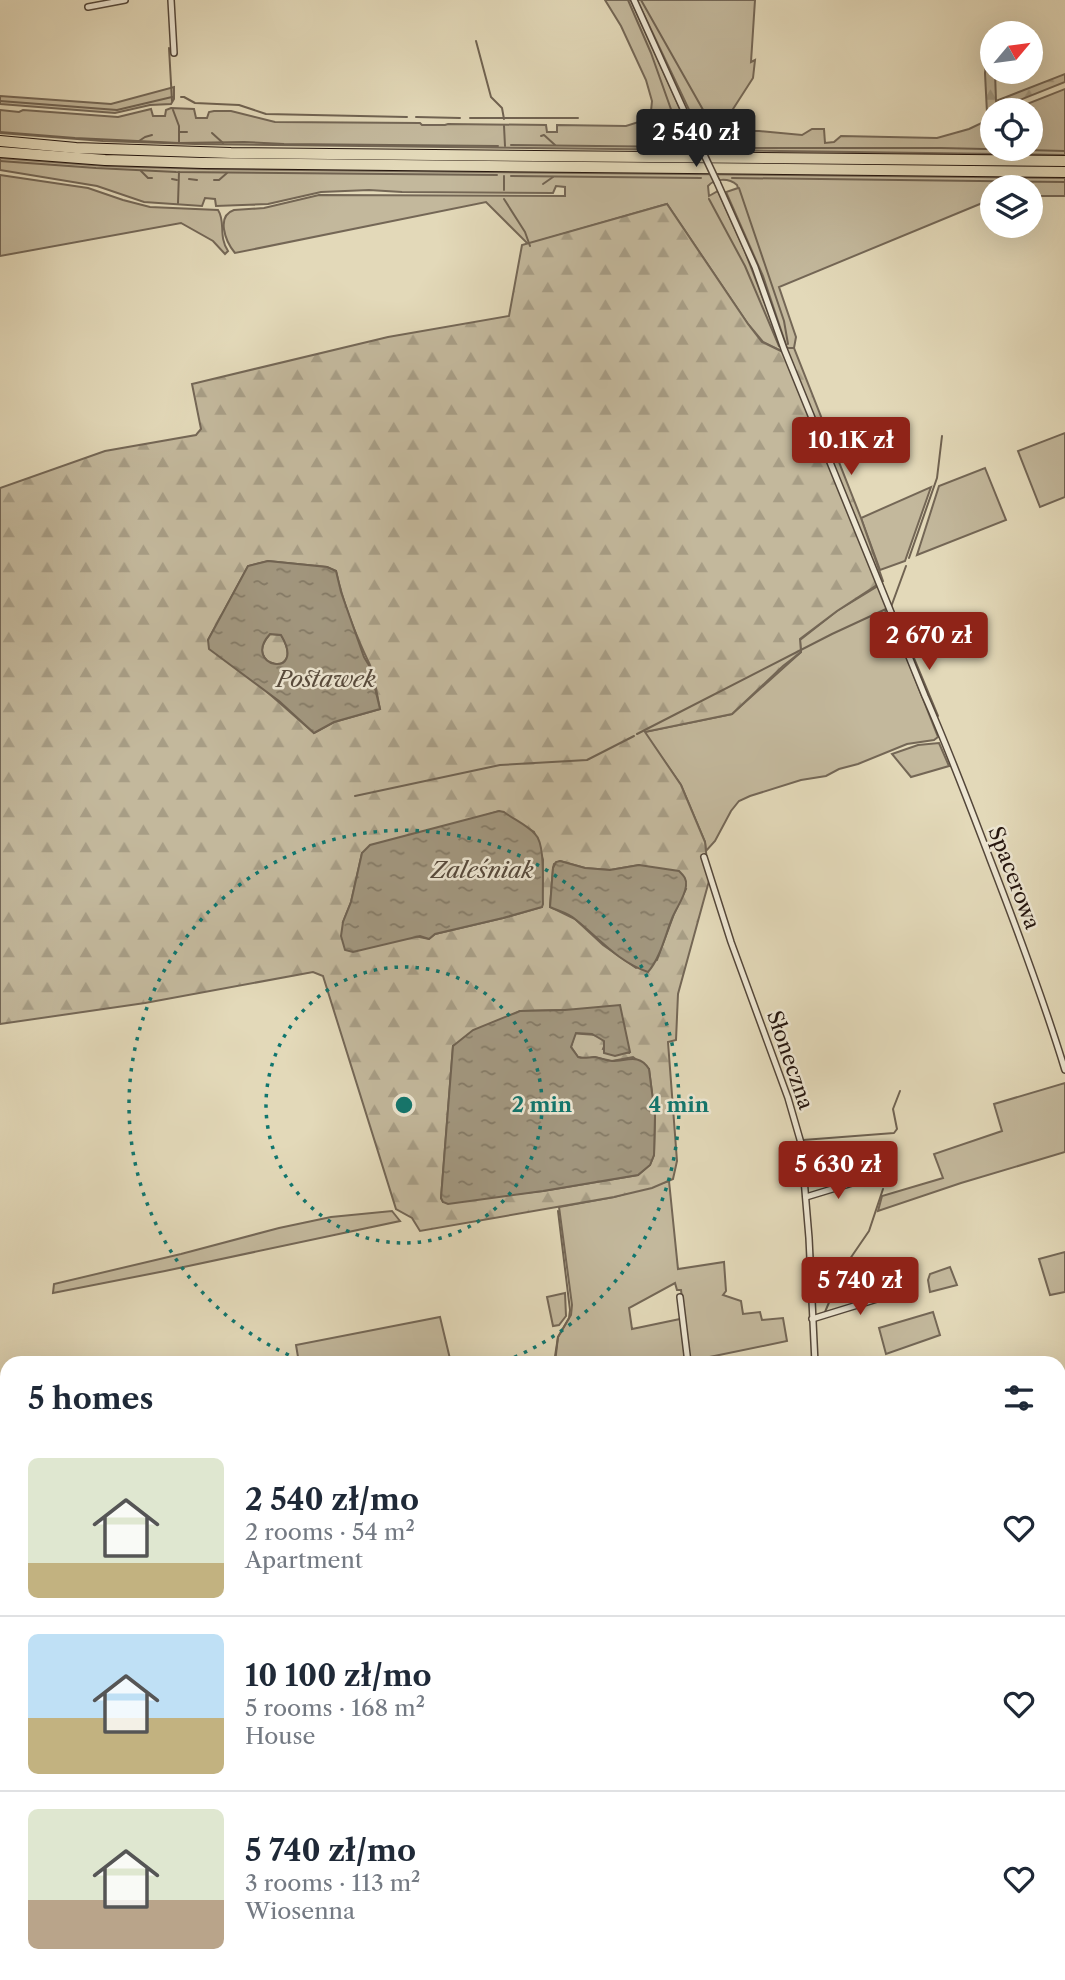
<!DOCTYPE html>
<meta charset="utf-8">
<style>
body{margin:0;font-family:"Libre Caslon Text",serif;background:#f6f6f7;color:#1f2937;height:100vh;display:flex;flex-direction:column;font-size:26px;white-space:nowrap}
*{box-sizing:border-box;margin:0}
p{font-size:23px;color:#747a83}
.icon{flex:none;width:38px;height:38px;fill:none;stroke:currentColor;stroke-width:2;stroke-linecap:round;stroke-linejoin:round}
.map{position:relative;flex:1;overflow:hidden}
.details{position:absolute;left:0px;top:1356px;width:1066px;height:625px;display:flex;flex-direction:column;background:#fff;border-radius:21px 21px 0 0;box-shadow:0 7px 28px #0002}
.details>*{flex:none}
.needle{width:46px;rotate:61deg}
.controls{position:absolute;left:980px;top:21px;display:grid;gap:14px}
.controls a{display:grid;place-items:center;width:63px;height:63px;border-radius:50%;background:#fff;box-shadow:0 7px 28px #0002;font-size:35px}
.price{position:absolute;translate:-50% -60px;padding:0 16px;border-radius:7px;background:#8f2418;color:#fff;font-size:23px;line-height:46px;filter:drop-shadow(0 2px 4px #0008)}
.price::after{content:'';position:absolute;left:50%;top:42px;width:21px;height:16px;margin-left:-10px;background:inherit;clip-path:polygon(0 0,100% 0,50% 100%)}
.price.current{background:#222;color:#fff}
ul{padding:0;list-style:none}
li{display:flex;align-items:center;gap:21px;height:175px;padding:0 28px}
li+li{border-top:2px solid #e0e1e3}
li span{display:grid;place-items:center;flex:none;width:196px;height:140px;border-radius:10px;color:#555}
li>.icon{margin-inline-start:auto}
span .icon{width:84px;height:84px;fill:#fffc;stroke-width:1}
li b{font-size:30px}
h2{display:flex;justify-content:space-between;align-items:center;height:84px;padding:0 28px;font-size:30px}
.map>svg:first-child{display:block}
.grass{fill:#c3b89c;stroke:#746756;stroke-width:2}
.forest{fill:url(#forest-firs);stroke:#746756;stroke-width:2;fill-rule:evenodd}
.water{fill:url(#water-ripples);stroke:#706352;stroke-width:2;fill-rule:evenodd}
.lines{fill:none;stroke-linecap:round;stroke-linejoin:round}
.stream{stroke:#706352;stroke-width:2}
.minor-casing{stroke:#54473a;stroke-width:8}
.motorway-casing{stroke:#25160f;stroke-width:12}
.minor{stroke:#ede6d2;stroke-width:5}
.motorway{stroke:#e3d9b9;stroke-width:10}
.minor-bridge-casing{stroke:#54473a;stroke-width:8;stroke-linecap:butt}
.minor-bridge{stroke:#ede6d2;stroke-width:5}
.ring{fill:none;stroke:#0f766e;stroke-width:3.5;stroke-dasharray:3.5 7}
.labels{text-anchor:middle;stroke-width:5;stroke-linejoin:round;paint-order:stroke}
.street-label{font-size:21px;fill:#25160f;stroke:#ede6d2}
.water-label{font-size:23px;font-style:italic;fill:#574a3c;stroke:#ede6d2}
.centre{fill:#0f766e;stroke:#ede6d2;stroke-width:3.5}
.ring-label{font-size:21px;text-anchor:middle;font-weight:bold;fill:#0f766e;stroke:#ede6d2;stroke-width:5;stroke-linejoin:round;paint-order:stroke}
</style>
<div class="map">
<svg width="1065" height="1980" viewBox="0 0 1065 1980">
<defs>
<pattern id="forest-firs" width="22" height="20" patternUnits="userSpaceOnUse" patternTransform="scale(1.75)"><rect width="22" height="20" fill="#c3b89c"/><path d="M5 1l3.5 6h-7zM16 11l3.5 6h-7z" fill="#a79d85"/></pattern>
<pattern id="water-ripples" width="26" height="14" patternUnits="userSpaceOnUse" patternTransform="scale(1.75)"><rect width="26" height="14" fill="#a2977f"/><path d="M2 4q2-2 4 0t4 0M15 11q2-2 4 0t4 0" fill="none" stroke="#847a66"/></pattern>
</defs>
<rect width="100%" height="100%" fill="#e3d9b9"/>
<filter id="stains"><feTurbulence type="fractalNoise" baseFrequency=".00286" numOctaves="4"/><feColorMatrix values="0 0 0 0 .2 0 0 0 0 .09 0 0 0 0 .02 0 0 0 .5 -.17"/></filter>
<radialGradient id="worn" r=".72"><stop offset=".6" stop-color="#630" stop-opacity="0"/><stop offset="1" stop-color="#630" stop-opacity=".3"/></radialGradient>
<g class="grass">
<path d="M 605,0 L 631,0 L 692,135 L 682,138 L 683,140 L 688,145 L 696,145 L 699,150 L 195,144 L 103,141 L 0,133 L 0,110 L 19,112 L 23,110 L 118,117 L 151,109 L 153,116 L 165,116 L 166,110 L 171,108 L 194,109 L 196,118 L 207,118 L 209,112 L 214,111 L 231,111 L 275,122 L 420,123 L 422,125 L 445,125 L 448,124 L 546,125 L 547,132 L 557,132 L 557,125 L 626,126 L 642,121 L 651,111 L 652,101 L 646,80 L 621,26 Z"/>
<path d="M 637,0 L 755,0 L 751,62 L 755,60 L 753,78 L 724,123 L 723,131 L 759,131 L 802,135 L 812,129 L 824,129 L 825,143 L 834,142 L 841,136 L 937,138 L 969,129 L 992,118 L 992,149 L 1031,149 L 1031,110 L 1012,110 L 1065,89 L 1065,155 L 709,150 L 706,145 L 713,139 L 712,130 L 701,135 Z"/>
<path d="M 174,87 L 174,99 L 171,104 L 150,105 L 115,113 L 0,104 L 0,96 L 111,104 Z"/>
<path d="M 0,158 L 107,166 L 209,169 L 1065,178 L 1065,196 L 1031,196 L 1031,187 L 992,187 L 992,199 L 779,287 L 796,337 L 794,348 L 787,348 L 763,276 L 726,192 L 738,188 L 737,185 C 729,178 715,178 708,186 L 709,196 L 718,191 L 744,249 L 782,348 L 781,351 L 763,342 L 748,324 L 667,204 L 528,244 L 486,202 L 235,253 C 225,241 216,216 234,210 L 264,208 L 319,195 L 565,196 L 565,187 L 556,186 L 553,193 L 402,192 L 369,190 L 321,192 L 268,204 L 216,206 L 215,199 L 205,198 L 202,206 L 144,202 L 97,186 L 0,170 Z"/>
<path d="M 0,175 L 88,188 L 123,200 L 150,207 L 218,210 C 226,222 218,236 228,251 L 225,254 L 213,241 L 181,223 L 0,256 Z"/>
<path d="M 1065,433 L 1065,497 L 1040,507 L 1018,451 Z"/>
<path d="M 985,468 L 1006,520 L 917,555 L 939,486 Z"/>
<path d="M 931,487 L 905,561 L 880,570 L 861,518 Z"/>
<path d="M 878,586 L 888,609 L 885,610 L 887,617 L 891,618 L 938,737 L 934,740 L 907,744 L 858,764 L 839,769 L 826,776 L 801,780 L 750,796 L 739,801 L 731,811 L 715,841 L 706,851 L 705,842 L 681,785 L 644,732 L 732,714 L 801,652 L 800,640 L 837,611 Z"/>
<path d="M 939,743 L 949,766 L 911,777 L 892,754 L 918,745 Z"/>
<path d="M 1065,1083 L 1065,1152 L 961,1183 L 878,1211 L 882,1196 L 943,1178 L 934,1154 L 1002,1131 L 994,1104 Z"/>
<path d="M 669,1181 L 678,1269 L 724,1262 L 726,1291 L 723,1295 L 741,1301 L 743,1314 L 760,1312 L 762,1320 L 783,1318 L 787,1341 L 690,1361 L 681,1290 L 677,1290 L 675,1283 L 629,1308 L 632,1329 L 680,1319 L 686,1362 L 555,1363 L 558,1337 L 571,1315 L 572,1305 L 559,1207 L 614,1197 Z"/>
<path d="M 392,1211 L 400,1221 L 165,1271 L 53,1293 L 54,1284 L 181,1254 L 279,1228 L 331,1217 Z"/>
<path d="M 1065,1252 L 1065,1292 L 1050,1295 L 1039,1259 Z"/>
<path d="M 950,1267 L 957,1285 L 930,1292 L 928,1280 L 930,1274 Z"/>
<path d="M 565,1293 L 566,1316 L 559,1325 L 553,1326 L 547,1297 Z"/>
<path d="M 933,1312 L 940,1335 L 886,1354 L 879,1328 Z"/>
<path d="M 440,1317 L 451,1363 L 299,1363 L 296,1345 Z"/>
<path d="M 1065,1417 L 1065,1469 L 1059,1471 L 1059,1419 Z"/>
</g>
<g class="forest">
<path d="M 990,53 L 992,54 L 992,72 L 995,72 L 996,101 L 1065,74 L 1065,82 L 987,113 L 985,73 L 987,55 Z"/>
<path d="M 667,204 L 748,324 L 762,342 L 781,351 L 782,348 L 794,348 L 861,518 L 883,581 L 837,611 L 800,639 L 801,652 L 783,666 L 732,714 L 645,732 L 681,785 L 705,842 L 709,881 L 678,994 L 676,1040 L 668,1042 L 677,1161 L 673,1179 L 652,1188 L 614,1197 L 420,1231 L 412,1218 L 396,1209 L 323,976 L 313,972 L 145,1003 L 0,1024 L 0,488 L 105,451 L 196,435 L 201,429 L 192,384 L 388,337 L 509,316 L 522,245 ZM 268,561 L 327,567 L 336,571 C 343,603 356,636 370,665 C 375,678 377,695 380,709 L 334,722 L 314,733 L 208,640 L 248,566 ZM 499,811 L 534,832 L 543,860 L 542,907 L 503,918 L 435,934 L 429,939 L 343,922 L 351,902 L 362,853 ZM 560,861 L 585,868 L 610,870 L 639,865 L 686,889 L 674,914 L 657,960 L 636,968 L 603,945 L 575,919 L 550,907 L 553,868 L 554,864 ZM 565,1010 L 630,1053 L 603,1049 L 605,1044 C 600,1031 587,1036 576,1033 L 574,1036 L 571,1047 L 578,1057 L 585,1059 L 594,1057 L 612,1061 L 633,1057 L 649,1069 L 655,1116 L 654,1155 L 650,1165 L 638,1175 L 543,1191 L 443,1202 L 441,1198 L 453,1046 L 520,1011 Z"/>
<path d="M 270,634 L 281,635 C 308,680 240,667 270,634 Z"/>
<path d="M 0,1460 L 7,1472 L 7,1974 L 728,1974 L 730,1980 L 0,1980 Z"/>
</g>
<g class="water">
<path d="M 268,561 L 327,567 L 336,571 L 341,592 L 364,657 L 370,667 L 380,709 L 334,722 L 314,733 L 279,701 L 209,649 L 208,640 L 248,566 ZM 270,634 L 281,635 C 308,680 240,667 270,634 Z"/>
<path d="M 499,811 L 504,812 C 513,819 527,825 535,834 C 546,844 542,887 543,904 L 542,907 L 503,918 L 435,934 L 429,939 L 420,936 L 353,952 L 345,950 L 341,936 L 343,922 L 351,902 L 362,853 L 370,845 Z"/>
<path d="M 560,861 L 585,868 L 610,870 L 639,865 L 679,871 C 684,876 687,879 686,886 C 685,896 677,907 673,916 C 665,935 661,957 648,972 C 618,962 599,938 575,919 C 568,913 559,911 550,907 L 553,868 L 556,862 Z"/>
<path d="M 620,1005 L 630,1052 L 615,1056 L 604,1053 L 604,1041 L 592,1034 L 576,1033 L 571,1047 L 578,1057 C 584,1059 589,1057 595,1057 C 601,1058 606,1061 612,1061 C 627,1061 639,1053 649,1069 L 655,1116 L 654,1155 L 650,1165 L 638,1175 L 543,1191 L 448,1204 L 443,1202 L 441,1198 L 453,1046 L 473,1030 L 520,1011 L 565,1010 Z"/>
<path d="M 1059,1797 L 1065,1811 L 1065,1947 L 1059,1952 Z"/>
<path d="M 728,1974 L 878,1974 L 877,1980 L 730,1980 Z"/>
<path d="M 891,1974 L 1042,1974 L 1040,1980 L 890,1980 Z"/>
</g>
<g class="lines">
<g class="stream">
<path d="M 628,0 L 651,53 L 678,129 L 681,146"/>
<path d="M 641,0 L 715,131 L 718,147"/>
<path d="M 476,41 L 491,97 L 502,108 L 504,119"/>
<path d="M 169,48 L 172,101"/>
<path d="M 181,97 L 184,97 L 195,103 L 239,105 L 266,114 L 407,117"/>
<path d="M 0,101 L 117,110 L 172,97"/>
<path d="M 173,110 L 179,126 L 179,142"/>
<path d="M 416,117 L 460,118"/>
<path d="M 470,118 L 504,118"/>
<path d="M 505,118 L 578,118"/>
<path d="M 504,126 L 505,146"/>
<path d="M 0,132 L 75,138 L 179,143 L 244,142 L 284,144 L 498,146"/>
<path d="M 180,132 L 187,132"/>
<path d="M 212,133 L 223,143"/>
<path d="M 541,136 L 544,135 L 555,145"/>
<path d="M 139,141 L 145,137 L 152,135"/>
<path d="M 511,145 L 684,147"/>
<path d="M 710,148 L 941,148 L 1065,151"/>
<path d="M 0,161 L 96,168 L 176,172 L 497,175"/>
<path d="M 141,171 L 148,178 L 152,178"/>
<path d="M 511,176 L 701,178"/>
<path d="M 732,178 L 1065,182"/>
<path d="M 172,179 L 177,180"/>
<path d="M 189,179 L 197,180"/>
<path d="M 214,180 L 219,180 L 227,173"/>
<path d="M 543,184 L 553,177"/>
<path d="M 739,188 L 784,321 L 788,344"/>
<path d="M 504,190 L 504,176"/>
<path d="M 504,199 L 525,232 L 530,246"/>
<path d="M 709,199 L 745,266 L 779,346"/>
<path d="M 178,203 L 179,172"/>
<path d="M 909,558 L 937,478 L 942,436"/>
<path d="M 891,607 L 906,566"/>
<path d="M 896,615 L 938,716"/>
<path d="M 637,734 L 832,634 L 886,609"/>
<path d="M 355,796 L 500,765 L 587,760 L 634,736"/>
<path d="M 803,1140 L 894,1133 L 897,1129 L 893,1109 L 900,1091"/>
<path d="M 825,1312 L 843,1269 L 869,1231 L 883,1189"/>
<path d="M 554,1363 L 558,1337 L 569,1318 L 570,1310 L 558,1211"/>
<path d="M 0,1720 L 7,1717"/>
<path d="M 1059,1764 L 1065,1776"/>
<path d="M 466,1980 L 474,1974"/>
</g>
<g class="minor-casing">
<g id="minor">
<path d="M 171,0 L 174,53"/>
<path d="M 634,0 L 699,144"/>
<path d="M 88,7 L 125,0"/>
<path d="M 717,182 L 755,267 L 784,349 L 925,696 C 949,750 969,804 990,859 C 1017,929 1043,998 1065,1070"/>
<path d="M 704,857 L 731,942 L 788,1098 L 801,1143 L 809,1238 L 815,1363"/>
<path d="M 806,1197 L 862,1180"/>
<path d="M 680,1297 L 688,1363"/>
<path d="M 812,1319 L 903,1291"/>
<path d="M 1059,1513 L 1065,1516"/>
<path d="M 350,1980 L 358,1974"/>
</g>
</g>
<g class="motorway-casing">
<g id="motorway">
<path d="M 0,141 L 76,148 L 231,153 L 1065,161"/>
<path d="M 0,152 L 105,160 L 203,163 L 1065,172"/>
</g>
</g>
<use href="#minor" class="minor"/>
<use href="#motorway" class="motorway"/>
<g class="minor-bridge-casing">
<path id="minor-bridge" d="M 699,144 L 717,182"/>
</g>
<use href="#minor-bridge" class="minor-bridge"/>
</g>
<g class="ring">
<circle cx="404" cy="1105" r="138"/>
<path d="M308 1363A275 275 0 1 1 500 1363"/>
</g>
<g class="labels">
<g class="street-label">
<text transform="translate(1014 878) rotate(69)" y="7">Spacerowa</text>
<text transform="translate(790 1060) rotate(71)" y="7">Słoneczna</text>
</g>
<g class="water-label">
<text x="326" y="687">Postawek</text>
<text x="482" y="878">Zaleśniak</text>
</g>
</g>
<circle cx="404" cy="1105" r="10" class="centre"/>
<g class="ring-label">
<text x="542" y="1112">2 min</text>
<text x="679" y="1112">4 min</text>
</g>
<rect width="100%" height="100%" filter="url(#stains)"/>
<rect width="100%" height="100%" fill="url(#worn)"/>
</svg>
<div class="controls">
<a><svg class="needle" viewBox="-14 -14 28 28"><path d="M0-13l5 13h-10z" fill="#e53935"/><path d="M0 13l5-13h-10z" fill="#747a83"/></svg></a>
<a><svg class="icon" aria-label="locate" viewBox="0 0 24 24"><circle cx="12" cy="12" r="6"/><path d="M12 2v4M12 18v4M2 12h4M18 12h4"/></svg></a>
<a><svg class="icon" aria-label="layers" viewBox="0 0 24 24"><path d="M12 4l9 5-9 5-9-5zM3 14l9 5 9-5"/></svg></a>
</div>
<b class="price current" style="left:696px;top:169px">2 540 zł</b>
<b class="price" style="left:851px;top:477px">10.1K zł</b>
<b class="price" style="left:929px;top:672px">2 670 zł</b>
<b class="price" style="left:838px;top:1201px">5 630 zł</b>
<b class="price" style="left:860px;top:1317px">5 740 zł</b>
<section class="details">
<h2>5 homes<svg class="icon" aria-label="filters" viewBox="0 0 24 24"><path d="M4 7h16M4 17h16"/><circle cx="9" cy="7" r="2"/><circle cx="15" cy="17" r="2"/></svg></h2>
<ul>
<li><span style="background:linear-gradient(#dfe7d0 75%,#c2b280 0)"><svg class="icon" aria-label="home" viewBox="0 0 24 24"><path d="M3 11l9-7 9 7M6 9v11h12V9"/></svg></span><div><b>2 540 zł/mo</b><p>2 rooms · 54 m²</p><p>Apartment</p></div><svg class="icon" aria-label="heart" viewBox="0 0 24 24"><path d="M12 20l-8-8c-3-5 5-10 8-4 3-6 11-1 8 4z"/></svg></li>
<li><span style="background:linear-gradient(#bfe0f5 60%,#c2b280 0)"><svg class="icon" aria-label="home" viewBox="0 0 24 24"><path d="M3 11l9-7 9 7M6 9v11h12V9"/></svg></span><div><b>10 100 zł/mo</b><p>5 rooms · 168 m²</p><p>House</p></div><svg class="icon" aria-label="heart" viewBox="0 0 24 24"><path d="M12 20l-8-8c-3-5 5-10 8-4 3-6 11-1 8 4z"/></svg></li>
<li><span style="background:linear-gradient(#dfe7d0 65%,#b9a48a 0)"><svg class="icon" aria-label="home" viewBox="0 0 24 24"><path d="M3 11l9-7 9 7M6 9v11h12V9"/></svg></span><div><b>5 740 zł/mo</b><p>3 rooms · 113 m²</p><p>Wiosenna</p></div><svg class="icon" aria-label="heart" viewBox="0 0 24 24"><path d="M12 20l-8-8c-3-5 5-10 8-4 3-6 11-1 8 4z"/></svg></li>
</ul>
</section>
</div>
